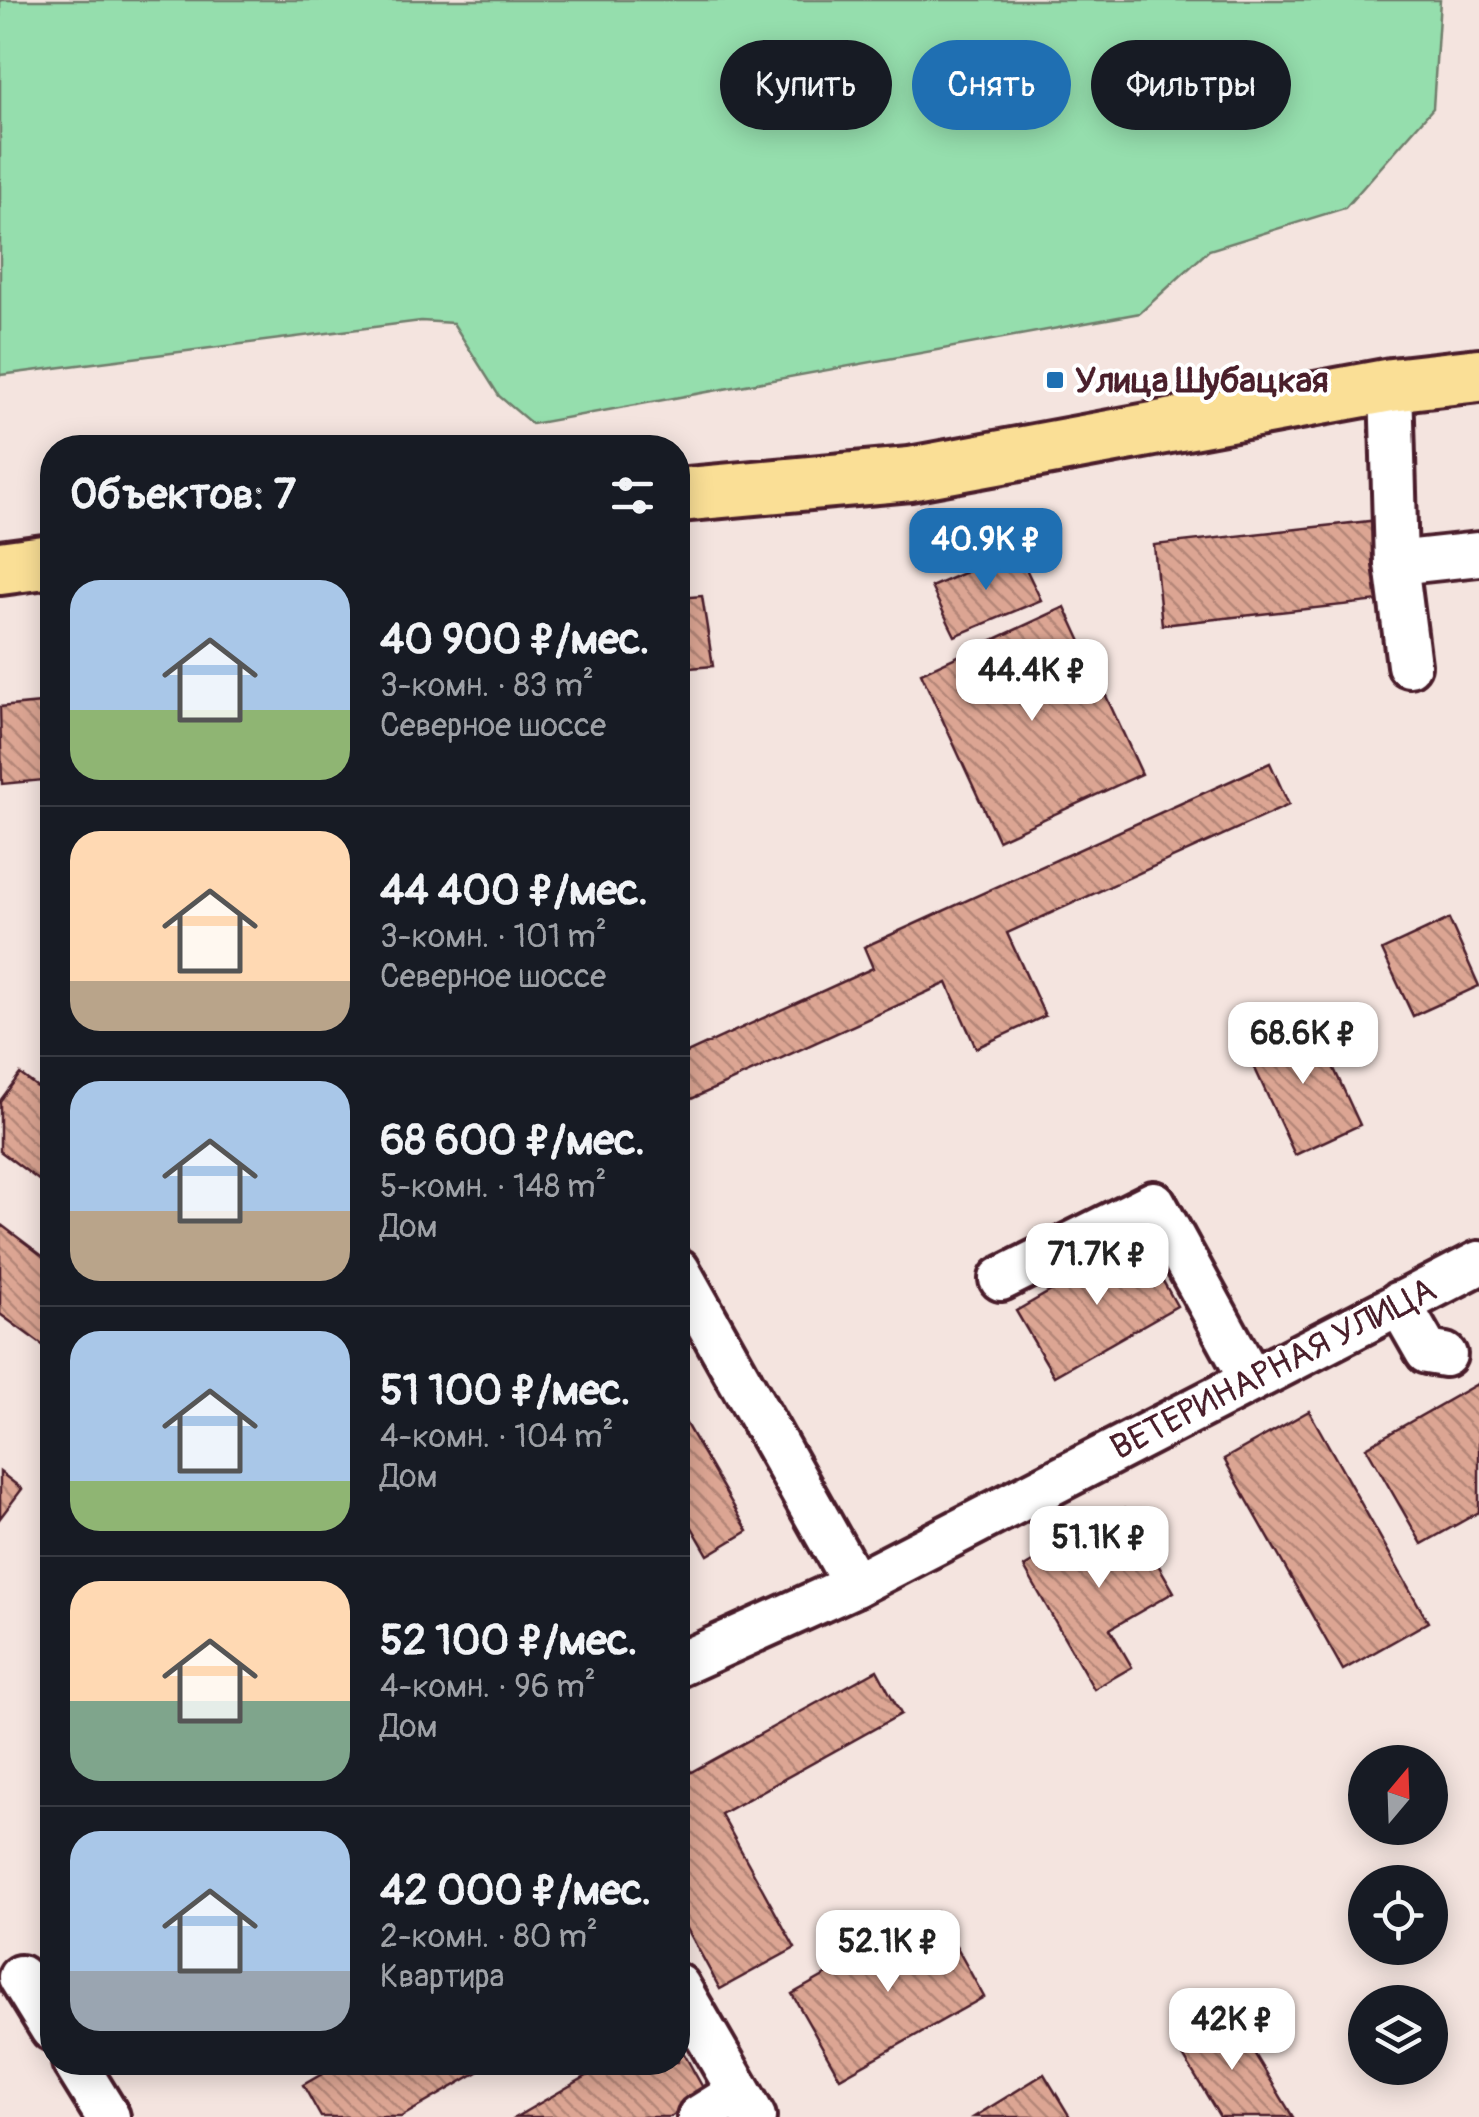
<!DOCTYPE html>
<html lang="ru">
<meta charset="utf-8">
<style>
body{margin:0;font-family:Pangolin,sans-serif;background:#20242c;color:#f1f3f6;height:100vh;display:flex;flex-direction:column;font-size:38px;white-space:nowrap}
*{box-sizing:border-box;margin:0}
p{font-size:32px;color:#9ea1a6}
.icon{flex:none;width:55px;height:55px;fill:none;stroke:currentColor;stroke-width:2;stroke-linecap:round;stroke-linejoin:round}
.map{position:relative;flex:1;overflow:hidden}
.drawer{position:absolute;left:40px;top:435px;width:650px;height:1640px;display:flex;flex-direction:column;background:#171b24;border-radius:40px;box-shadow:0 5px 25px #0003}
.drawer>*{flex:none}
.guide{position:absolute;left:720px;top:40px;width:608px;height:90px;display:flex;gap:20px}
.needle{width:65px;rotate:19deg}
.buttons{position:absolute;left:1348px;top:1745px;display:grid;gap:20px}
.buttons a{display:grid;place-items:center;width:100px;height:100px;border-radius:50%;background:#171b24;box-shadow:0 5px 25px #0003;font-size:50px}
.price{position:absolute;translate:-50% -85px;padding:0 22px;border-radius:20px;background:#fff;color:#222;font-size:32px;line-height:65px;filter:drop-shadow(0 2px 5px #0008)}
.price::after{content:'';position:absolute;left:50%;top:60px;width:30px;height:22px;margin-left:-15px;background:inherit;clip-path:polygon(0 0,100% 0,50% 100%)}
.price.selected{background:#1f6fb2;color:#fff}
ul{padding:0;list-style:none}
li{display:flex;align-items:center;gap:30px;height:250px;padding:0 30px}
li+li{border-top:2px solid #363941}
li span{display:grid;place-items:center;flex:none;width:280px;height:200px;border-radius:30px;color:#555}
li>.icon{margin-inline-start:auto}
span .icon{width:120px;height:120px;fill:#fffc;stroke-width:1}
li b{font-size:42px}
h2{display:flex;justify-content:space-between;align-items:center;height:120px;padding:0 30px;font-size:42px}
.chip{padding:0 35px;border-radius:45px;background:#171b24;box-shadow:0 5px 25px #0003;font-size:35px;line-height:90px}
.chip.selected{background:#1f6fb2;color:#fff}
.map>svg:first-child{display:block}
.grass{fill:#95dead;stroke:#707e6c;stroke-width:2.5}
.building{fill:url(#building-back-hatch);stroke:#4a1f2b;stroke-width:2.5}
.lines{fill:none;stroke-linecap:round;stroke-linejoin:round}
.minor-casing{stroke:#4a1f2b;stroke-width:50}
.major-casing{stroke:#4a1f2b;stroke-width:60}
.minor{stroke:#fff;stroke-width:42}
.major{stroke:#fadf96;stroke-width:52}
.poi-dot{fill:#1f6fb2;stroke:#fff;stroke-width:4}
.labels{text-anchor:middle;stroke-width:8;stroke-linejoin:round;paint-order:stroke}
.poi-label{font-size:35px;font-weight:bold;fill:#4a1f2b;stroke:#fff;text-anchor:start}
.street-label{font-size:35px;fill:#4a1f2b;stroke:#fff}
</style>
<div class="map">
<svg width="1479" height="2117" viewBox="0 0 1479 2117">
<defs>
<pattern id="building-back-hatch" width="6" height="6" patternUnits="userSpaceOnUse" patternTransform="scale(2.5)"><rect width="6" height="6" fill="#dca593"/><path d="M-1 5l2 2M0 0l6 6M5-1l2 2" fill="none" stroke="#b48678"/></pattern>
</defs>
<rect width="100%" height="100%" fill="#f4e4df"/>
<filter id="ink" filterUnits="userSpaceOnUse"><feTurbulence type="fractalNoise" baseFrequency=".01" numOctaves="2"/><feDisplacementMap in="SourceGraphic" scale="20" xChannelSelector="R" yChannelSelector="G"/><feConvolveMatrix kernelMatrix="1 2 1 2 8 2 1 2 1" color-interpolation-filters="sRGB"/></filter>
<g filter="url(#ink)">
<path class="grass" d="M 0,0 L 1440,0 L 1433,108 L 1345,208 L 1209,250 L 1140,313 L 532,424 L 499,396 L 453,323 L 421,321 L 0,375 Z"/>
<g class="building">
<path d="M 1379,520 L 1388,600 L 1162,625 L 1154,545 Z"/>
<path d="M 1017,550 L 1041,600 L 955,636 L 931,587 Z"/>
<path d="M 702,596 L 713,666 L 678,669 L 678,598 Z"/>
<path d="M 1065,607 L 1142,774 L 998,840 L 921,673 Z"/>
<path d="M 52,702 L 52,805 L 45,806 L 43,780 L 2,784 L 0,707 Z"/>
<path d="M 1270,763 L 1289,805 L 1007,933 L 1045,1016 L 976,1048 L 947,983 L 678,1105 L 678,1057 L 873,968 L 864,947 Z"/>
<path d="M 1449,919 L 1479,986 L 1413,1016 L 1382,950 Z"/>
<path d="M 1311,1019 L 1360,1125 L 1295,1155 L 1246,1049 Z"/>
<path d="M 20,1074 L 52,1098 L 52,1190 L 0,1151 L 0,1101 Z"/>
<path d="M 0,1224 L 52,1263 L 52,1352 L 0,1314 Z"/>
<path d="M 1140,1240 L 1177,1306 L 1054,1376 L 1016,1311 Z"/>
<path d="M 1479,1383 L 1479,1512 L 1422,1544 L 1366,1447 Z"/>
<path d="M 678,1410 L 748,1531 L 708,1555 L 678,1503 Z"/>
<path d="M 1309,1411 L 1428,1622 L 1343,1670 L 1224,1459 Z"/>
<path d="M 0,1472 L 22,1489 L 0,1518 Z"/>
<path d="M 1125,1508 L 1174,1592 L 1110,1629 L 1132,1667 L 1094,1689 L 1024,1567 Z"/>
<path d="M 877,1670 L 901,1714 L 721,1814 L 795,1948 L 720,1989 L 678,1912 L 678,1748 L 691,1772 Z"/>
<path d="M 937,1912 L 984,1997 L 840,2078 L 792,1994 Z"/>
<path d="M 1230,2013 L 1293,2117 L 1220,2117 L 1177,2046 Z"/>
<path d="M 678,2043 L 707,2095 L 670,2117 L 516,2117 L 611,2062 L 678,2062 Z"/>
<path d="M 343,2062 L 495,2062 L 401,2117 L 321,2117 L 303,2085 Z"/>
<path d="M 1044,2074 L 1070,2117 L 974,2117 Z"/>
</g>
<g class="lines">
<g class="minor-casing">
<g id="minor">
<path d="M 1391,385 L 1396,563 L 1409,665"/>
<path d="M 1396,563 L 1479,554"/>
<path d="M 678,1270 L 855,1585"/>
<path d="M 1001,1279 L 1154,1203 L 1250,1378"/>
<path d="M 1399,1303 L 1427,1352 L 1445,1355"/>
<path d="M 678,1665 L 855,1585 L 1479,1263"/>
<path d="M 20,1977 L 52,2029"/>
<path d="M 678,1986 L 754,2117"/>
<path d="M 74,2062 L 108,2117"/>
<path d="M 699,2117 L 739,2092"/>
</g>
</g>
<g class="major-casing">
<g id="major">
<path d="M 678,495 L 910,474 L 1391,385 L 1479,375"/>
<path d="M 0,568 L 52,561"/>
</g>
</g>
<use href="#minor" class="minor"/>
<use href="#major" class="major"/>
</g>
</g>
<rect class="poi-dot" x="1045" y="370" width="20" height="20" rx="5"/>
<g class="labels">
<g class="poi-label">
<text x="1075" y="392">Улица Шубацкая</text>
</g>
<g class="street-label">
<text transform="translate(1273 1368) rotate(-27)" y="12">ВЕТЕРИНАРНАЯ УЛИЦА</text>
</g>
</g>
</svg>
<div class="buttons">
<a><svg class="needle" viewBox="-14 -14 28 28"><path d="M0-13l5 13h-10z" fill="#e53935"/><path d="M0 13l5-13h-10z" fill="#9ea1a6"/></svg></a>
<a><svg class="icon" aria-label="locate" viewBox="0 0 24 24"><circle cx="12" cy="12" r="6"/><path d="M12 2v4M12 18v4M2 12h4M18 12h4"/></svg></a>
<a><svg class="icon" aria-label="layers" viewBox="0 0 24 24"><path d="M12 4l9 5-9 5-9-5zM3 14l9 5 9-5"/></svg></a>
</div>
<b class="price selected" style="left:986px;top:593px">40.9K ₽</b>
<b class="price" style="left:1032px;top:724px">44.4K ₽</b>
<b class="price" style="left:1303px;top:1087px">68.6K ₽</b>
<b class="price" style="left:1097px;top:1308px">71.7K ₽</b>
<b class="price" style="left:1099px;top:1591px">51.1K ₽</b>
<b class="price" style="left:888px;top:1995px">52.1K ₽</b>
<b class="price" style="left:1232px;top:2073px">42K ₽</b>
<div class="guide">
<a class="chip">Купить</a>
<a class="chip selected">Снять</a>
<a class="chip">Фильтры</a>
</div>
<section class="drawer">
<h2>Объектов: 7<svg class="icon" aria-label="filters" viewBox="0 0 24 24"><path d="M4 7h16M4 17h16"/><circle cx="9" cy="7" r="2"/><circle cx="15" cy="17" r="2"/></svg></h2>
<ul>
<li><span style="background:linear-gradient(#a9c7e8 65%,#8fb573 0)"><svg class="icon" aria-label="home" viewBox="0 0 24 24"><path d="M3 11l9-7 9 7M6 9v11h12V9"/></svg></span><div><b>40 900 ₽/мес.</b><p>3-комн. · 83 m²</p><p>Северное шоссе</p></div></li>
<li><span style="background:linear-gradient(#ffd9b3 75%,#b9a48a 0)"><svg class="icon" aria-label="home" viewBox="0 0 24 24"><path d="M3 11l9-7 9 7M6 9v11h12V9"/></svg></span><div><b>44 400 ₽/мес.</b><p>3-комн. · 101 m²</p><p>Северное шоссе</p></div></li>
<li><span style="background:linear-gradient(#a9c7e8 65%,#b9a48a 0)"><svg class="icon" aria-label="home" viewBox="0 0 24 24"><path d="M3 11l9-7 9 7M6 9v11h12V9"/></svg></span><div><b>68 600 ₽/мес.</b><p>5-комн. · 148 m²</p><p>Дом</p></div></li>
<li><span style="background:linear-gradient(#a9c7e8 75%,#8fb573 0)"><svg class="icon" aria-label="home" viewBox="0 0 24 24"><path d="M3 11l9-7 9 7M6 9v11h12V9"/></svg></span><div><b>51 100 ₽/мес.</b><p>4-комн. · 104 m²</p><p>Дом</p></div></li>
<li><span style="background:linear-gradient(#ffd9b3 60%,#7fa58c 0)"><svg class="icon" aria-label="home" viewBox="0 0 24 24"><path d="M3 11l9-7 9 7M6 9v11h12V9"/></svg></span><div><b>52 100 ₽/мес.</b><p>4-комн. · 96 m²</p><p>Дом</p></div></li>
<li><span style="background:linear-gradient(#a9c7e8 70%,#9aa5b1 0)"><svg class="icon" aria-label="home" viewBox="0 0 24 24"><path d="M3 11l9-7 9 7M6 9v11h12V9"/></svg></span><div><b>42 000 ₽/мес.</b><p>2-комн. · 80 m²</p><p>Квартира</p></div></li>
</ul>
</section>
</div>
